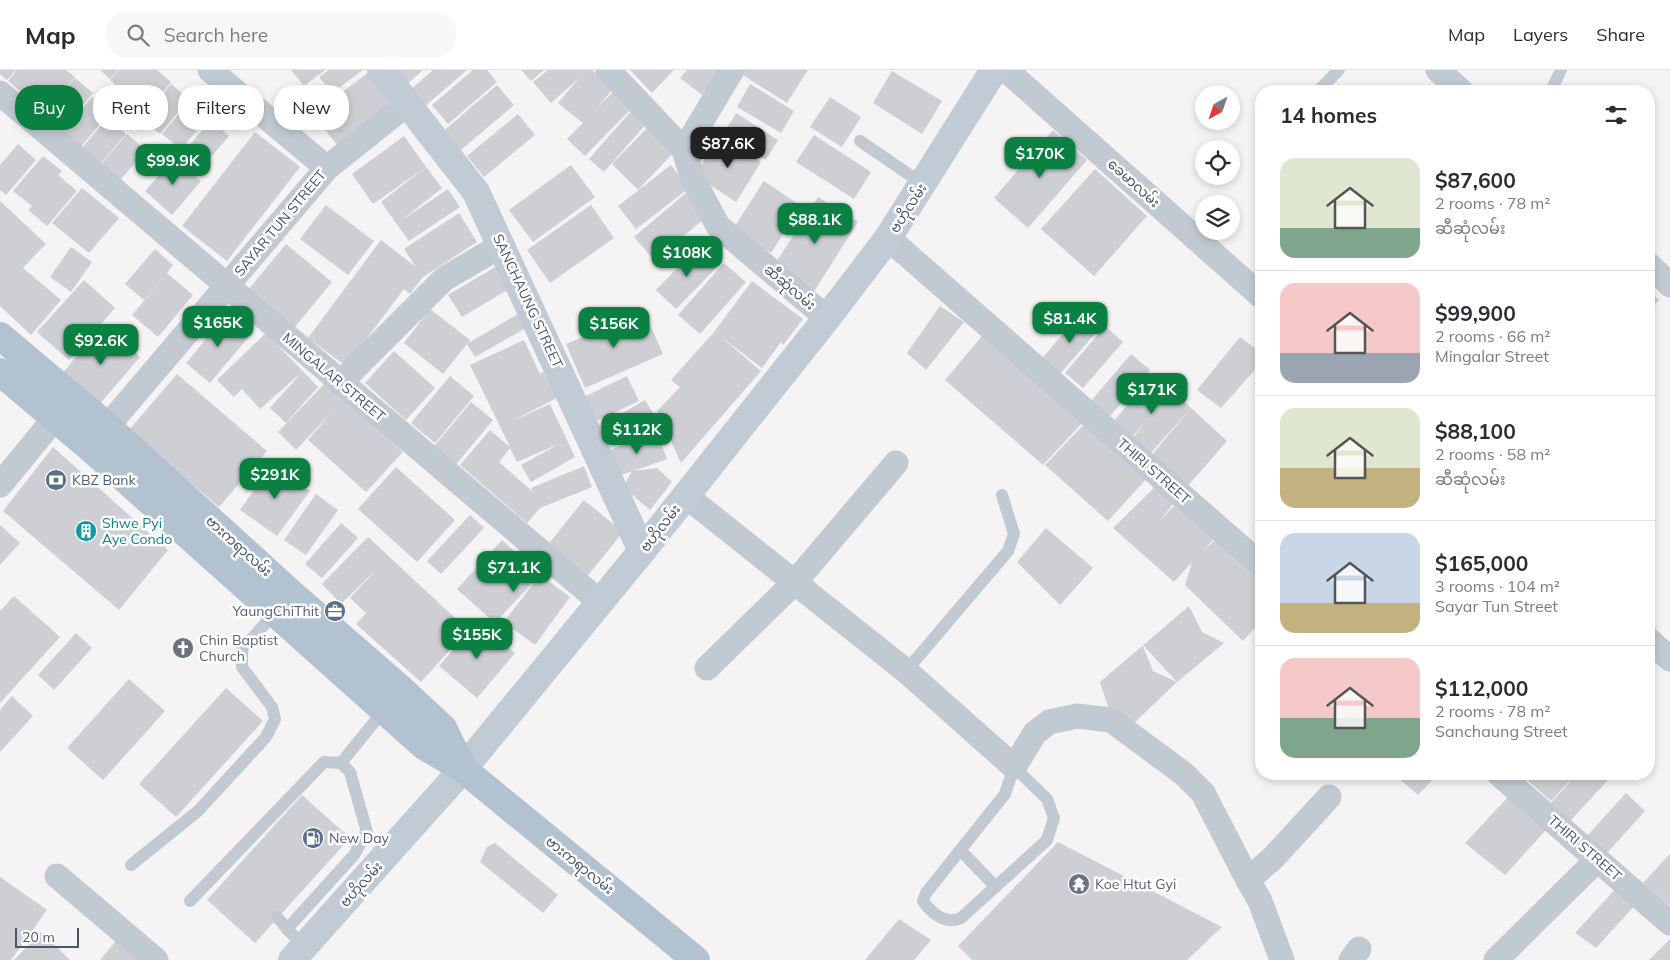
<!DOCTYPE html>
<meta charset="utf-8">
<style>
body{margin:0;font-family:Mulish,"Noto Sans Myanmar",sans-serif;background:#f7f7f7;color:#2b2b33;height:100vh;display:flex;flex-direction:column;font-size:19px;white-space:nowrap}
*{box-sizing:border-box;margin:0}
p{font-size:16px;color:#7c7c81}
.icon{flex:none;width:28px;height:28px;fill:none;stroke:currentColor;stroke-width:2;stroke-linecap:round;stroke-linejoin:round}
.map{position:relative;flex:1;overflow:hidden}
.side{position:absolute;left:1255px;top:15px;width:400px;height:695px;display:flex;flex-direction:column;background:#fff;border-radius:20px;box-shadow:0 2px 8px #0003}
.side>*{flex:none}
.top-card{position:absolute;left:15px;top:15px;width:475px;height:45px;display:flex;gap:10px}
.needle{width:32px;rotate:220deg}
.fabs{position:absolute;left:1195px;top:15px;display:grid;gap:10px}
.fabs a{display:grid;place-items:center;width:45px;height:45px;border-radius:50%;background:#fff;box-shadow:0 2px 8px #0003;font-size:25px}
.scale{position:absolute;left:15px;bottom:12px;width:64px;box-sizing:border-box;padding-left:5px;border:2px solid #4a5661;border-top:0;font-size:14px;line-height:18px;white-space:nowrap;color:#4a5661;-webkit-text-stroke:4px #fff;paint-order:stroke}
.price{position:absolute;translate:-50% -42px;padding:0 11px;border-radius:10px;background:#0b8043;color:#fff;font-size:16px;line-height:32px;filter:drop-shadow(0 1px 2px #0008)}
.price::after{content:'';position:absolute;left:50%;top:30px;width:15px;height:11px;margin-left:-8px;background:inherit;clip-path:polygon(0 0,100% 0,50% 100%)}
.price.current{background:#222;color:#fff}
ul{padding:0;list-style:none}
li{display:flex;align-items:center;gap:15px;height:125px;padding:0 25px}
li+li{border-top:1px solid #e1e1e2}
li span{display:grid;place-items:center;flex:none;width:140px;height:100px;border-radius:15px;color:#555}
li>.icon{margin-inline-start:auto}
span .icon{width:60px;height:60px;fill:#fffc;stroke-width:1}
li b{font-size:21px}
h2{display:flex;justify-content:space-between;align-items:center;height:60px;padding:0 25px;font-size:21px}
.chip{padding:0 18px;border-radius:20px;background:#fff;box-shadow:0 2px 8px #0003;font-size:18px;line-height:45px}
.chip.current{background:#0b8043;color:#fff}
header{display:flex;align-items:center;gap:30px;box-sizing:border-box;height:70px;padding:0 25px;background:#fff;border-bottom:1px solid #e1e1e2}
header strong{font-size:24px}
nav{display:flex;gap:28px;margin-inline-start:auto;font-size:18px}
.search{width:350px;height:45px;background:#f7f7f7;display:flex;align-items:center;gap:12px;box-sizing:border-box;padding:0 18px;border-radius:20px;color:#7c7c81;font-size:19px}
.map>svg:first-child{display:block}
.building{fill:#cdcfd5;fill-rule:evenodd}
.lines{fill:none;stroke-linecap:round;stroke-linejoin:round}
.lane{stroke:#c1cad2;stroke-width:12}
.street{stroke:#c1cad2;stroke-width:25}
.secondary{stroke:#c1cbd6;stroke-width:28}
.primary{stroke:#b3c2d1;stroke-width:28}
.labels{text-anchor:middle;stroke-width:5;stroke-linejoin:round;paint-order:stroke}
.street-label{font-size:14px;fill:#4a5661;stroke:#fff}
.service-label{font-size:14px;fill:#4e5e75;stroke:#fff;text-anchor:start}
.culture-label{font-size:14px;fill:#0d838f;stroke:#fff;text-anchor:start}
.worship-label{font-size:14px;fill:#5b616d;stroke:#fff;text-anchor:start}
</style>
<header>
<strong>Map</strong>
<div class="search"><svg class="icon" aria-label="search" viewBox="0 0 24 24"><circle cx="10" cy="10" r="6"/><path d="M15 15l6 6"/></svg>Search here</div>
<nav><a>Map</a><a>Layers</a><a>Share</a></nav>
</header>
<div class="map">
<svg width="1670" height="890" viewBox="0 0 1670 890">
<rect width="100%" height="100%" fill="#f5f3f3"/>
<g class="building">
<path d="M 0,0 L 16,0 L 7,10 L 0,4 Z"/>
<path d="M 17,0 L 66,0 L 75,7 L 45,42 L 8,11 Z"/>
<path d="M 100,0 L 118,0 L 110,9 Z"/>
<path d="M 119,0 L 157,0 L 171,12 L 141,48 L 123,32 L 128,26 L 110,10 Z"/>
<path d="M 291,0 L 325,0 L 304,16 Z"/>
<path d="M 329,0 L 363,0 L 332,23 L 319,7 Z"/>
<path d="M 391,0 L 423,0 L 405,16 Z"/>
<path d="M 433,0 L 467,0 L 424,37 L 410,20 Z"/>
<path d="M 473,0 L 487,0 L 497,12 L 448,54 L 432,35 Z"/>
<path d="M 521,0 L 544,0 L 531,11 Z"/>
<path d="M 548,0 L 592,0 L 614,18 L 597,38 L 613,22 L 631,39 L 585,86 L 567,69 L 583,53 L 558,33 L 579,8 L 551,33 L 533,12 Z"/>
<path d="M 630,0 L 674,0 L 652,23 Z"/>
<path d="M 687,0 L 721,0 L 702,25 L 680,8 Z"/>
<path d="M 744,0 L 808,0 L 787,33 L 741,4 Z"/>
<path d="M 892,1 L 942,31 L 922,64 L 873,33 Z"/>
<path d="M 369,2 L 392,34 L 337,75 L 313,44 Z"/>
<path d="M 75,8 L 93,23 L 64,58 L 45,43 Z"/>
<path d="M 171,14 L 189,29 L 160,64 L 141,49 Z"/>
<path d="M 750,14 L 794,41 L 781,63 L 737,37 Z"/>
<path d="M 497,15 L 514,35 L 456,84 L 439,65 Z"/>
<path d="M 92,27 L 110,42 L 80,78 L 62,62 Z"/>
<path d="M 830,27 L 861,47 L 842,77 L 810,57 Z"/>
<path d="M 192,28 L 211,44 L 181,79 L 162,64 Z"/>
<path d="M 632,40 L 647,53 L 604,102 L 589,89 Z"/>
<path d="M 736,43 L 778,70 L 766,90 L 724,63 Z"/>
<path d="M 518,44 L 535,65 L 484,107 L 467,86 Z"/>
<path d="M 107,48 L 126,64 L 96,99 L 77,84 Z"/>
<path d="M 211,50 L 229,66 L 199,101 L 181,85 Z"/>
<path d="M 650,55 L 676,80 L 638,120 L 612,94 Z"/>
<path d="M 1053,60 L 1087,90 L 1028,158 L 994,128 Z"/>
<path d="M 255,62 L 300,97 L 227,191 L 182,156 Z"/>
<path d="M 127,64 L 146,80 L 116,115 L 97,99 Z"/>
<path d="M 814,65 L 871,102 L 854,129 L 796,92 Z"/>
<path d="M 404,66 L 426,97 L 373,134 L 352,104 Z"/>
<path d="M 720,66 L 761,92 L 736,132 L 695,105 Z"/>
<path d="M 18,74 L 36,90 L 6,125 L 0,120 L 0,95 Z"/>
<path d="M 43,86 L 62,101 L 58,105 L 77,121 L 47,156 L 28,140 L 32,136 L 13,121 Z"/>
<path d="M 174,88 L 201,111 L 172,145 L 145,121 Z"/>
<path d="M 571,95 L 595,127 L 533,172 L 509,140 Z"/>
<path d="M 671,95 L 689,118 L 636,159 L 618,136 Z"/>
<path d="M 426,97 L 442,118 L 402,150 L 448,119 L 460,137 L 409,171 L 381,132 Z"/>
<path d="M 1095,99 L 1147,146 L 1094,206 L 1041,159 Z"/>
<path d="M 764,111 L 801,136 L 771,183 L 733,159 Z"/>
<path d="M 82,118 L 119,148 L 89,183 L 52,153 Z"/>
<path d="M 686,123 L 707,146 L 655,191 L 634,167 Z"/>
<path d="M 818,127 L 858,152 L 813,223 L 773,197 Z"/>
<path d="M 0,131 L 46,174 L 23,198 L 61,230 L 31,265 L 0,236 Z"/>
<path d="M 326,135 L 374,171 L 348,205 L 300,169 Z"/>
<path d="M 591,135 L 614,168 L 550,213 L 527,180 Z"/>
<path d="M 459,143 L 477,172 L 423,207 L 410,224 L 404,219 L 346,296 L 308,268 L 381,170 L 416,197 L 404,179 Z"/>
<path d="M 286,174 L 332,212 L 294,258 L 248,220 Z"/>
<path d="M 71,177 L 92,192 L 71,222 L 50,207 Z"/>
<path d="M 698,177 L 718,196 L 676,239 L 656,220 Z"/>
<path d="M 155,179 L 173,195 L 167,203 L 193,225 L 158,267 L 132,245 L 164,207 L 144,230 L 125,214 Z"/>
<path d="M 724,193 L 746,212 L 700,264 L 678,245 Z"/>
<path d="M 497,196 L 511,218 L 462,247 L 448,225 Z"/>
<path d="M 84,210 L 115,238 L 69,290 L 37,262 Z"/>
<path d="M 752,211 L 803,249 L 783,275 L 781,272 L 762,298 L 721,267 L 761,301 L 681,393 L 657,341 L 680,317 L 671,310 L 714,262 Z"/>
<path d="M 1649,221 L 1659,230 L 1649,241 Z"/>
<path d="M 940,236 L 964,252 L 926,300 L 907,283 Z"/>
<path d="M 430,239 L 470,270 L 468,273 L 518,244 L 526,258 L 475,287 L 467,274 L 443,304 L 404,273 Z"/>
<path d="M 644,241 L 663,284 L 585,318 L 566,274 Z"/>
<path d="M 1081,242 L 1100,258 L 1059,305 L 1041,290 Z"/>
<path d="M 227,244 L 251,264 L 210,313 L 186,293 Z"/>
<path d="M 103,255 L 140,287 L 98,336 L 61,305 Z"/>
<path d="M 1105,256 L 1123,272 L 1083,318 L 1065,303 Z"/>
<path d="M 266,263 L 318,317 L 286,353 L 270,338 L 302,302 L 260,339 L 242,319 L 234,327 L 217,310 Z"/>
<path d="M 982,266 L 1085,350 L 1043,395 L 945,310 Z"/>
<path d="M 1240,267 L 1261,283 L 1261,293 L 1221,338 L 1197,320 Z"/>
<path d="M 524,270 L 540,304 L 543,302 L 557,328 L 510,352 L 550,334 L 575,387 L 531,412 L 521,395 L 561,373 L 517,392 L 510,378 L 499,392 L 533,422 L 531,418 L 584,396 L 592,417 L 540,438 L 527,453 L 460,395 L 490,360 L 510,377 L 470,295 Z"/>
<path d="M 394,281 L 435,318 L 406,350 L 365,313 Z"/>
<path d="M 1131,284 L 1150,300 L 1109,347 L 1091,331 Z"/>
<path d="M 177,304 L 267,381 L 219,437 L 129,360 Z"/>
<path d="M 1153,305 L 1191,338 L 1150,384 L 1132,369 L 1146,351 L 1131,368 L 1113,352 Z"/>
<path d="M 450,306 L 474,326 L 435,373 L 411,353 Z"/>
<path d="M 627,306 L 639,331 L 594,352 L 582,328 Z"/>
<path d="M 326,312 L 403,382 L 366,422 L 308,370 L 332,342 L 296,380 L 278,362 Z"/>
<path d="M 645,330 L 656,348 L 609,375 L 598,357 Z"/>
<path d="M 471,332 L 493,350 L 453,398 L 431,380 Z"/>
<path d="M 1191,338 L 1227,371 L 1187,417 L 1151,386 Z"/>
<path d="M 1086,352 L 1147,408 L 1108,451 L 1045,395 Z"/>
<path d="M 657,363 L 667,389 L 616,407 L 607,381 Z"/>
<path d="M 53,377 L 168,480 L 119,540 L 3,441 Z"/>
<path d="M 272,394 L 310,421 L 277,466 L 240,440 Z"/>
<path d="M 396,397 L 455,450 L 417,492 L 358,439 Z"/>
<path d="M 657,398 L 672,412 L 650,440 L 623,417 L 632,401 Z"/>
<path d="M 1157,415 L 1175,432 L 1159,451 L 1177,433 L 1215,467 L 1203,481 L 1216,469 L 1261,506 L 1261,551 L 1243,571 L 1185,515 L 1192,492 L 1174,512 L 1113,458 Z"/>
<path d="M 316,424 L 338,440 L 306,485 L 284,470 Z"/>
<path d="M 584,430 L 623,462 L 585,509 L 546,477 Z"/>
<path d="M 470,445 L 484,458 L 441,504 L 427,491 Z"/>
<path d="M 341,453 L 358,468 L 322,508 L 305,494 Z"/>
<path d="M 0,455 L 20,473 L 0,495 Z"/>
<path d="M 1046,458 L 1093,498 L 1060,535 L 1017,492 Z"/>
<path d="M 368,467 L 468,560 L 421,612 L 356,554 L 366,543 L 350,528 L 377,499 L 341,534 L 322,514 Z"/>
<path d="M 502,470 L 540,505 L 570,527 L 535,575 L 504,552 L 539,506 L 495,553 L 457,519 Z"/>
<path d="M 14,526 L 60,567 L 0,633 L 0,541 Z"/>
<path d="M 1189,536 L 1202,562 L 1224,573 L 1177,612 L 1132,655 L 1109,640 L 1100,612 ZM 1142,574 L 1177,612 L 1153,601 Z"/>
<path d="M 478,551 L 515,583 L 477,628 L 439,596 Z"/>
<path d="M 76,563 L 92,578 L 54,620 L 38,605 Z"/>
<path d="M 129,609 L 165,641 L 103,710 L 67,678 Z"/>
<path d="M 226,618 L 263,651 L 176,747 L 139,714 Z"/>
<path d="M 12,626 L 33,646 L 0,682 L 0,640 Z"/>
<path d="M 1400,704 L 1438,704 L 1418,725 L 1397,707 Z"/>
<path d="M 1527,704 L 1576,704 L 1551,731 L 1524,707 Z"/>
<path d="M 1577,704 L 1603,704 L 1609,709 L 1570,751 L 1550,734 Z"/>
<path d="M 1626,723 L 1645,741 L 1607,783 L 1587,766 Z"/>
<path d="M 302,725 L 350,768 L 255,873 L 207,830 Z"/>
<path d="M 1509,726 L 1546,760 L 1505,805 L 1465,773 Z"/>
<path d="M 1058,772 L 1222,857 L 1187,890 L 972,890 L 958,876 Z"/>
<path d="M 495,773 L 558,825 L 543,843 L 480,792 L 487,777 Z"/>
<path d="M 1670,784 L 1670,836 L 1643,813 Z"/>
<path d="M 0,807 L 47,840 L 11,890 L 0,890 Z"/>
<path d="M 1619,815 L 1637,833 L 1596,878 L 1575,863 Z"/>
<path d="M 899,849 L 931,870 L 914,890 L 865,890 Z"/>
<path d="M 41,862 L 70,890 L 14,890 Z"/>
<path d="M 1670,869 L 1670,890 L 1649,890 Z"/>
<path d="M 116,871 L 139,890 L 100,890 Z"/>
</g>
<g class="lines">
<g class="lane">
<path d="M 1318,21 L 1339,0"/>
<path d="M 1551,21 L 1561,0"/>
<path d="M 860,71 L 923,114"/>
<path d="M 906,601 L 1008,481 L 1014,464 L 1002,425"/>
<path d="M 341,693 L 384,640"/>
<path d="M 1014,697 L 1047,729 L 1054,748 L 1047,770 L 961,848 C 946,855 932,844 923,831 L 926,823 L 1005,724 Z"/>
<path d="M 961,781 L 996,817"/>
<path d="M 131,795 L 198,741 L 266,667 L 275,649 L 272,637 L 242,597 L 242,579 L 276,542"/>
<path d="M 190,831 L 324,692 L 341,693 L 350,702 L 367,762 L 354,785 L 287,859 L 305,877"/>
<path d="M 277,847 L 287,859"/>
</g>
<g class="street">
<path d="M 210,0 L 327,98"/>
<path d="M 608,0 L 684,80 L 693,109 L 718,156 L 827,248"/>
<path d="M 1006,0 L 1261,226"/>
<path d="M 1438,0 L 1461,21"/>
<path d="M 0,23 L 600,532"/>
<path d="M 684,80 L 732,0"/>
<path d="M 888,168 L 1261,495"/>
<path d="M 1649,195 L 1670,215"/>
<path d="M 340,313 L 444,209 L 502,175"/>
<path d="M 94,372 L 327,98 L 407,34"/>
<path d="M 0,415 L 68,332"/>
<path d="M 686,426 L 906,601 L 1014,697 L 1035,663 L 1049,652 L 1077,646 L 1111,650 L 1184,704 L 1203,723 L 1248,810"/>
<path d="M 1649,570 L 1670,589"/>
<path d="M 707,598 L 795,512 L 896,393"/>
<path d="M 1499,704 L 1670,853"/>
<path d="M 57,806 L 156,890"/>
<path d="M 1282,890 L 1260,831 L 1248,810 L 1273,788 L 1329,727"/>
<path d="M 1351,890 L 1359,879"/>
<path d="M 1496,890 L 1597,790"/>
</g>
<g class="secondary">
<path d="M 381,0 L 476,122 L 642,481"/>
<path d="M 292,890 L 463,699 L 642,481 L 827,248 L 888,168 L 994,0"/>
</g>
<g class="primary">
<path d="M 0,266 L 106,355 L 292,524 L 401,619 L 443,658 L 463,699"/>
<path d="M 0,302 L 89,377 L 424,676 L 463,699 L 696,890"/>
</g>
</g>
<defs>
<g id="bank-disc" transform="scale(1.125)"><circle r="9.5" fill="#5c6f8a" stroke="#fff"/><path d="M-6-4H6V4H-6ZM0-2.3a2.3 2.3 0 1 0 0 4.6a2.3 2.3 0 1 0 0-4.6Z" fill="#fff"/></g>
<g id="building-disc" transform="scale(1.125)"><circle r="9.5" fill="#0f9aa8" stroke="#fff"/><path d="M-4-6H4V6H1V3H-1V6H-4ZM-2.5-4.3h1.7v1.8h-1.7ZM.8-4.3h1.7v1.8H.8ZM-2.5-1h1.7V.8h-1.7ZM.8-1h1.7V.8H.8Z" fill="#fff"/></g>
<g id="office-disc" transform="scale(1.125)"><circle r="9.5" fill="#5c6f8a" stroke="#fff"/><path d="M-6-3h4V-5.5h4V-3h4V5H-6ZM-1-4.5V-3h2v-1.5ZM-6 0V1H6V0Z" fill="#fff"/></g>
<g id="church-disc" transform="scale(1.125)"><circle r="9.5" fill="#6b7280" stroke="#fff"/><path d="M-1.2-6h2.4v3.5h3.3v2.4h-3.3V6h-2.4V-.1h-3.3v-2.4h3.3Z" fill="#fff"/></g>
<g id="fuel-disc" transform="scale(1.125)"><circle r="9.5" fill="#5c6f8a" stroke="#fff"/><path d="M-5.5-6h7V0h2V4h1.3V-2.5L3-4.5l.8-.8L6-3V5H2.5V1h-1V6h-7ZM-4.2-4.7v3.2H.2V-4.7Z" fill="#fff"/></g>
<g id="temple-disc" transform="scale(1.125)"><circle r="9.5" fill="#6b7280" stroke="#fff"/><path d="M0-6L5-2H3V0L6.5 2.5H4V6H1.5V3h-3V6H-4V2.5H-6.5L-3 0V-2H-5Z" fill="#fff"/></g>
</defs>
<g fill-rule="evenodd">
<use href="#bank-disc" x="56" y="410"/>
<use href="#building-disc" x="86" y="461"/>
<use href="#office-disc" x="335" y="541"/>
<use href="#church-disc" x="183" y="578"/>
<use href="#fuel-disc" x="313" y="768"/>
<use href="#temple-disc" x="1079" y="814"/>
</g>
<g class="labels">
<g class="street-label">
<text transform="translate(1134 113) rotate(42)" y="5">ခေမာလမ်း</text>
<text transform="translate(908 138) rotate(-57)" y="5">ဗဟိုလမ်း</text>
<text transform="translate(280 153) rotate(-50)" y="5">SAYAR TUN STREET</text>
<text transform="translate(790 217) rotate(40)" y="5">ဆီဆုံလမ်း</text>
<text transform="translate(528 231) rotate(65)" y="5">SANCHAUNG STREET</text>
<text transform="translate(334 307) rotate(40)" y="5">MINGALAR STREET</text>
<text transform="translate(1154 401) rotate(41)" y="5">THIRI STREET</text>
<text transform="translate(660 458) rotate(-52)" y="5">ဗဟိုလမ်း</text>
<text transform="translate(239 476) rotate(42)" y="5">ဗားကရာလမ်း</text>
<text transform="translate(1585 778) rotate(41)" y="5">THIRI STREET</text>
<text transform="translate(580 795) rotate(39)" y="5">ဗားကရာလမ်း</text>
<text transform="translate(361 814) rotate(-48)" y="5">ဗဟိုလမ်း</text>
</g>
<g class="service-label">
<text x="72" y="415">KBZ Bank</text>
<text x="319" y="546" text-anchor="end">YaungChiThit</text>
<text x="329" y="773">New Day</text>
</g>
<g class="culture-label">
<text x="102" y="458">Shwe Pyi<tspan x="102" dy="16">Aye Condo</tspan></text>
</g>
<g class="worship-label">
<text x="199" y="575">Chin Baptist<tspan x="199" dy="16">Church</tspan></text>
<text x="1095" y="819">Koe Htut Gyi</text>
</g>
</g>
</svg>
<div class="fabs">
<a><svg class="needle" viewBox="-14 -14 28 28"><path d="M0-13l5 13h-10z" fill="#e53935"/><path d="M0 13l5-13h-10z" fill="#7c7c81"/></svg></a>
<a><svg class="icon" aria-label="locate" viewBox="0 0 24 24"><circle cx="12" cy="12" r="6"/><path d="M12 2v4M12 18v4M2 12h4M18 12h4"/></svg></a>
<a><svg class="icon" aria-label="layers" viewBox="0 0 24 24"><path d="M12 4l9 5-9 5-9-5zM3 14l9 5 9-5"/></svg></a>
</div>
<div class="scale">20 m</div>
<b class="price current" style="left:728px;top:99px">$87.6K</b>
<b class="price" style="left:1040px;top:109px">$170K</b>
<b class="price" style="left:173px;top:116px">$99.9K</b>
<b class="price" style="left:815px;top:175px">$88.1K</b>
<b class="price" style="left:687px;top:208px">$108K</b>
<b class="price" style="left:1070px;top:274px">$81.4K</b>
<b class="price" style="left:218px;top:278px">$165K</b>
<b class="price" style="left:614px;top:279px">$156K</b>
<b class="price" style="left:101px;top:296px">$92.6K</b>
<b class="price" style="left:1152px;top:345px">$171K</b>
<b class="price" style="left:637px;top:385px">$112K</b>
<b class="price" style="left:275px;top:430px">$291K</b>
<b class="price" style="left:514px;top:523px">$71.1K</b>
<b class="price" style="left:477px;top:590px">$155K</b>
<div class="top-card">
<a class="chip current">Buy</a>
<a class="chip">Rent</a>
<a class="chip">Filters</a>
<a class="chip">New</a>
</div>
<section class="side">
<h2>14 homes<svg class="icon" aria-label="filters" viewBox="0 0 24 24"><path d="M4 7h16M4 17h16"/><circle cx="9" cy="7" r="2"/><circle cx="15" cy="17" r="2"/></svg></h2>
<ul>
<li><span style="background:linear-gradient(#dfe7d0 70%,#7fa58c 0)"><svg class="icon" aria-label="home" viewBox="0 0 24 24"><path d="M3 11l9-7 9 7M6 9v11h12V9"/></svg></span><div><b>$87,600</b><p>2 rooms · 78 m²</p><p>ဆီဆုံလမ်း</p></div></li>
<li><span style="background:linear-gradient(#f6c9c9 70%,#9aa5b1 0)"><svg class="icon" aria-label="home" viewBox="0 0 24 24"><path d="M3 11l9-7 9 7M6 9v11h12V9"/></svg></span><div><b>$99,900</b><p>2 rooms · 66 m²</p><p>Mingalar Street</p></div></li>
<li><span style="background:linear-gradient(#dfe7d0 60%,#c2b280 0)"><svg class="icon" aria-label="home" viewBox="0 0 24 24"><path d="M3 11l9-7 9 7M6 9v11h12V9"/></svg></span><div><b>$88,100</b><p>2 rooms · 58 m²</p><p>ဆီဆုံလမ်း</p></div></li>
<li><span style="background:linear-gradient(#c9d6e8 70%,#c2b280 0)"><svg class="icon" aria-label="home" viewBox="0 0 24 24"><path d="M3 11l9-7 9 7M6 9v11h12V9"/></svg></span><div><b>$165,000</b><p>3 rooms · 104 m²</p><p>Sayar Tun Street</p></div></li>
<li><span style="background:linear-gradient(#f6c9c9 60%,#7fa58c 0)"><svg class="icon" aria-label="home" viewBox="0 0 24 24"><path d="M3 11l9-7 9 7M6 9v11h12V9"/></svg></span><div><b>$112,000</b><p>2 rooms · 78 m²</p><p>Sanchaung Street</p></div></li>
</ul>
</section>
</div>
